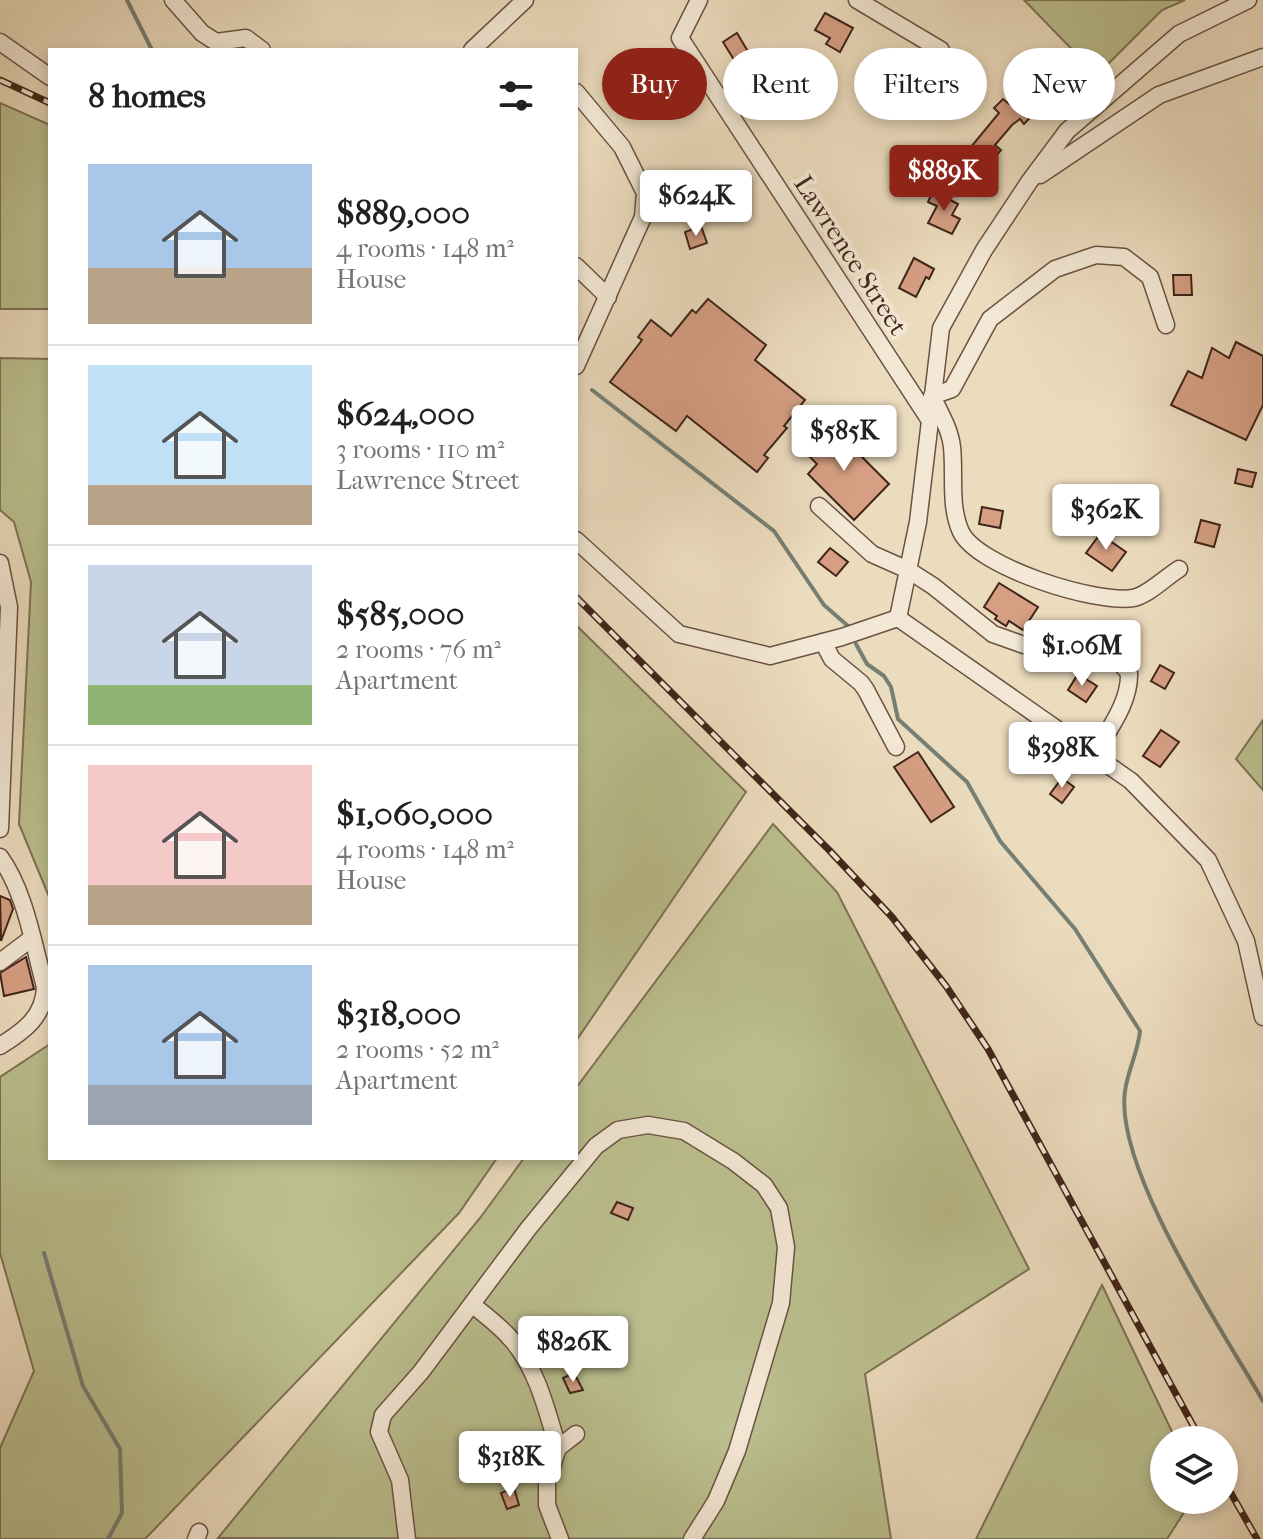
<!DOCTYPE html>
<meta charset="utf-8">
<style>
body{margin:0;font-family:"IM FELL French Canon",serif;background:#f6f6f6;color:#202124;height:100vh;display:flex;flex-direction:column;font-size:30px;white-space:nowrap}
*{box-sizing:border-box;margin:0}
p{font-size:26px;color:#757577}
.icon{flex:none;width:44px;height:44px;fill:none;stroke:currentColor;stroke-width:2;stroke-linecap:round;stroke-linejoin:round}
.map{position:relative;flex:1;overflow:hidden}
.panel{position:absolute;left:48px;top:48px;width:530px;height:1112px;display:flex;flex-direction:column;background:#fff;border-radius:0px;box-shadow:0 4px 12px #0003}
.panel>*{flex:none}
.guide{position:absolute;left:602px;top:48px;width:540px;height:72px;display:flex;gap:16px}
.tools{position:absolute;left:1150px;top:1426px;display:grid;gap:16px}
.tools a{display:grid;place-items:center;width:88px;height:88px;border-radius:50%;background:#fff;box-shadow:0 4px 12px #0003;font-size:40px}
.price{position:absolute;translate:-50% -68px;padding:0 18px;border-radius:8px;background:#fff;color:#222;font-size:26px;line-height:52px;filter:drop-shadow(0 2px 4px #0008)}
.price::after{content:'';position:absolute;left:50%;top:48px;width:24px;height:18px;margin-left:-12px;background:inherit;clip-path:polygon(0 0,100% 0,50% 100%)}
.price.selected{background:#8f2418;color:#fff}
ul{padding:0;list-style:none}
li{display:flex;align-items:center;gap:24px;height:200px;padding:0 40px}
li+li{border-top:2px solid #e0e0e0}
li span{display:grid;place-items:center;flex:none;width:224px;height:160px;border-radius:0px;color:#555}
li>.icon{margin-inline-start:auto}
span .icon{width:96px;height:96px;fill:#fffc;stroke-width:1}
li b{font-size:34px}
h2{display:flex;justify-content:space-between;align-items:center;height:96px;padding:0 40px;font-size:34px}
.pill{padding:0 28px;border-radius:36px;background:#fff;box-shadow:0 4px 12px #0003;font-size:28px;line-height:72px}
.pill.selected{background:#8f2418;color:#fff}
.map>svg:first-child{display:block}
.green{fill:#bbbf8f;stroke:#7e7254;stroke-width:2}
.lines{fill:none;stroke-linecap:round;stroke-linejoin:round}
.stream{stroke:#757f74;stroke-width:4}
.building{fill:#d69f84;stroke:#402419;stroke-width:2}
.minor-casing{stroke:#6b5242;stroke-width:19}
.minor{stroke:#f3e8d5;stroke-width:16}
.rail-casing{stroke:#402419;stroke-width:7}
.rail{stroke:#f3e8d5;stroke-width:4;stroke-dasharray:12;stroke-linecap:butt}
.labels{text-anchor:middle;stroke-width:8;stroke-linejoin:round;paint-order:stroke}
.street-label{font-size:26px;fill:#402419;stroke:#f3e8d5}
</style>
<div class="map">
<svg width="1263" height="1539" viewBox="0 0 1263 1539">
<rect width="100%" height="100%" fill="#ecdcbe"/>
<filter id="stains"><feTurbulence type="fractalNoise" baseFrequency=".0025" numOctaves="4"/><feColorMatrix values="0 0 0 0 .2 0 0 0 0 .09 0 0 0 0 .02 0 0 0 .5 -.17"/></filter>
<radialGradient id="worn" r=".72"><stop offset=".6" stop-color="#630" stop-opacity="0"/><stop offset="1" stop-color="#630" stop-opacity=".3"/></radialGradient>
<g class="green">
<path d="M 1024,0 L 1185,0 L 1162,10 L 1097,75 Z"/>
<path d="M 0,103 L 50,125 L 50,309 L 0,309 Z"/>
<path d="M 0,358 L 50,359 L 50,899 L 19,824 L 31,582 L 14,522 L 0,510 Z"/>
<path d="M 576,625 L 746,792 L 576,1041 Z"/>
<path d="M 1263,720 L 1263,790 L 1236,759 Z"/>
<path d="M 773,824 L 837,892 L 1029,1269 L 865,1374 L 891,1539 L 218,1538 L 480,1218 L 524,1158 L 576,1158 L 576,1088 Z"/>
<path d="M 50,1044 L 50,1158 L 497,1158 L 459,1213 L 145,1539 L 0,1539 L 0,1448 L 34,1371 L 0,1253 L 0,1077 Z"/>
<path d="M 1102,1285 L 1176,1440 L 1164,1440 L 1164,1500 L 1192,1500 L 1167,1539 L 976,1539 Z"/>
</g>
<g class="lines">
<g class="stream">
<path d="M 127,0 L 152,50"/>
<path d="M 592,390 L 774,531 L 824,605 L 848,626"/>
<path d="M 856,644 L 867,664 L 884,676 L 891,687 L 898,719 L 967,782 L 1000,841 L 1075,929 L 1140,1031 C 1138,1052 1128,1070 1125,1091 C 1114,1169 1223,1331 1263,1401"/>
<path d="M 44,1253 L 83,1386 L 120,1449 L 122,1513 L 108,1539"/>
</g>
</g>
<g class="building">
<path d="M 825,13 L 853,28 L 840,52 L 826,44 L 830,38 L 815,30 Z"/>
<path d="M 737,33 L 750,55 L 736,63 L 723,42 Z"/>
<path d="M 1052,78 L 1063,90 L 1046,106 L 1044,103 L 1024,124 L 1020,119 L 1012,125 L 995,145 L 1001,150 L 989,164 L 970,148 L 999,113 L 994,108 L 1003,99 L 1009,104 L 1019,94 L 1027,102 Z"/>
<path d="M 777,82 L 796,101 L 779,118 L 766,105 L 770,101 L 764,95 Z"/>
<path d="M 933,191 L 958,204 L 952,215 L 960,219 L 952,234 L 928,223 L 937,206 L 928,202 Z"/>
<path d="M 701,226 L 707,243 L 690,249 L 685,232 Z"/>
<path d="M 914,258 L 934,269 L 929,279 L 926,277 L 916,297 L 899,288 Z"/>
<path d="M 1173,275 L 1191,275 L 1192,295 L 1174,295 Z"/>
<path d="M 708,299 L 766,345 L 755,360 L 805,400 L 784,426 L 787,428 L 764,455 L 768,458 L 757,472 L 687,416 L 676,431 L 610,382 L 642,340 L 638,337 L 651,320 L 671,336 L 692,310 L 696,313 Z"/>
<path d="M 1236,342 L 1263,356 L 1263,405 L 1246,440 L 1171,405 L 1188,371 L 1202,378 L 1212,348 L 1229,358 Z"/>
<path d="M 825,426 L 839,440 L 842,437 L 889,484 L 854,520 L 808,474 L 817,464 L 802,449 Z"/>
<path d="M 1238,469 L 1256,473 L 1252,487 L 1235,483 Z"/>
<path d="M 982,507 L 1003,511 L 1000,528 L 979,524 Z"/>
<path d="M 1201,520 L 1220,525 L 1214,547 L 1195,542 Z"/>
<path d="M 1100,534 L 1126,552 L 1112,571 L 1086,553 Z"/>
<path d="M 830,548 L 848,562 L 836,576 L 818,562 Z"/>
<path d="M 999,583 L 1038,607 L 1023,630 L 1009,621 L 1006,626 L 995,619 L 997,616 L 984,607 Z"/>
<path d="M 1160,665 L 1174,673 L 1165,689 L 1151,681 Z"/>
<path d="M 1078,674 L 1097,686 L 1086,702 L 1068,690 Z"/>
<path d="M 1161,730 L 1179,742 L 1160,767 L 1143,756 Z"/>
<path d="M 1031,737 L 1051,752 L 1042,765 L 1034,760 L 1029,767 L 1016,757 Z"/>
<path d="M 918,752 L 954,807 L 931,822 L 894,767 Z"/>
<path d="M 1062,778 L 1074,787 L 1062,803 L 1050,794 Z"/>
<path d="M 0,896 L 10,900 L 13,909 L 1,941 Z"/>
<path d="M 26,957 L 34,989 L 4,996 L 0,973 Z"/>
<path d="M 617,1202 L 633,1208 L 628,1220 L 611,1213 Z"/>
<path d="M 574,1373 L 583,1390 L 570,1393 L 563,1378 Z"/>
<path d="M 514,1488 L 519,1505 L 507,1509 L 501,1493 Z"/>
</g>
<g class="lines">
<g class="minor-casing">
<g id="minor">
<path d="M 173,0 L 202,33 L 216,42 L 246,38 L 262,50"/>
<path d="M 699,0 L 680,38 L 929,419"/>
<path d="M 857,0 L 941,50"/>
<path d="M 0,42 L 50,77"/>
<path d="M 472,50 L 525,0"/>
<path d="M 576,92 L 622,147 L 645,193 L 643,217 L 576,366"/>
<path d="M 1040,175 L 1159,95 L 1263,57"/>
<path d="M 576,266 L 608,297"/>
<path d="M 1166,325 L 1150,277 L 1124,257 L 1096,255 L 1055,269 L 990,319 L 952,389 L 932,396 C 940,413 950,429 952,447 C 955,475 949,506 961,532 C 978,567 1095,604 1133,598 C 1147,596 1166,577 1179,569"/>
<path d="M 819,506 L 872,554 L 908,570 L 933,586 L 993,634 L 1024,645 L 1057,644 L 1096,654 L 1120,663 L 1129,673 C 1130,703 1108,730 1094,755"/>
<path d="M 576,540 L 679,634 L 770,656 L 842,637 L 898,618"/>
<path d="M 0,563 L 9,607 L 0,829"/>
<path d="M 898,618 L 918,522 L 941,328 L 984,250 L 1029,182 L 1067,131 L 1179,34 L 1248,0"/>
<path d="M 898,618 L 1131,781 L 1208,860 L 1246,941 L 1263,1017"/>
<path d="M 823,642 L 832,659 L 861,683 L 866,690 L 896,747"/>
<path d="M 0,857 C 25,891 34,947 45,987 C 44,1017 24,1031 0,1046"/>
<path d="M 0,962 L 32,938"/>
<path d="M 473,1305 C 486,1316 500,1326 511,1339 C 537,1368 547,1411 558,1448"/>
<path d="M 196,1539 L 199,1532"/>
<path d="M 407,1539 L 400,1480 L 379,1432 L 383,1415 L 421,1372 L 528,1229 L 596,1146 L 618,1130 L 648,1125 L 684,1131 L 733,1161 L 764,1185 L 779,1208 L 786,1247 L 781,1303 L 737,1451 L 716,1501 L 692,1539"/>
<path d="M 560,1539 L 547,1505 L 547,1481 L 558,1448 L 576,1434"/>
</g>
</g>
<use href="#minor" class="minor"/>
<g class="rail-casing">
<g id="rail">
<path d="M 0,80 L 50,103"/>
<path d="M 576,597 L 829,850 L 892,917 L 946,986 L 988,1049 L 1201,1440"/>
<path d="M 1224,1481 L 1257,1539"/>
</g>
</g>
<use href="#rail" class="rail"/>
</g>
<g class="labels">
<g class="street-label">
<text transform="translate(851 255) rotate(57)" y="9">Lawrence Street</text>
</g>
</g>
<rect width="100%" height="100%" filter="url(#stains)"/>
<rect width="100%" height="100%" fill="url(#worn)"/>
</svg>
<div class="tools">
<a><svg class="icon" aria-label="layers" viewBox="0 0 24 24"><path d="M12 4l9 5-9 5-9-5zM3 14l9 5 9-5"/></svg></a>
</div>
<b class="price selected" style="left:944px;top:213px">$889K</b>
<b class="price" style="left:696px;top:238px">$624K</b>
<b class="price" style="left:844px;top:473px">$585K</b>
<b class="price" style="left:1106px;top:552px">$362K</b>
<b class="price" style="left:1082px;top:688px">$1.06M</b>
<b class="price" style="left:1062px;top:790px">$398K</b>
<b class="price" style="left:573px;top:1384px">$826K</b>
<b class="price" style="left:510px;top:1499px">$318K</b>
<div class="guide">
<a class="pill selected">Buy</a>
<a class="pill">Rent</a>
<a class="pill">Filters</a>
<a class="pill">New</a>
</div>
<section class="panel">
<h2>8 homes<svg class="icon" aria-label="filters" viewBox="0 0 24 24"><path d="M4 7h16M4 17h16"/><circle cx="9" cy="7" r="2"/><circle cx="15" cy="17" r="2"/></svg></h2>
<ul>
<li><span style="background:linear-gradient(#a9c7e8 65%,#b9a48a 0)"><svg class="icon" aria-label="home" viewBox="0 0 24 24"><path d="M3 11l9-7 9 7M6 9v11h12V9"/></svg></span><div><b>$889,000</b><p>4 rooms · 148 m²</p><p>House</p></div></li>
<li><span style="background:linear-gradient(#bfe0f5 75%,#b9a48a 0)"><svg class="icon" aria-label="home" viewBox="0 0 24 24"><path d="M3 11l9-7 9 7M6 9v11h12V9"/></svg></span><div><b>$624,000</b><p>3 rooms · 110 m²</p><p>Lawrence Street</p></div></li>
<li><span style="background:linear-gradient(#c9d6e8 75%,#8fb573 0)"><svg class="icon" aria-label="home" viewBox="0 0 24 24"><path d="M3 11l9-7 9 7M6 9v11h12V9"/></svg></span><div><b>$585,000</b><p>2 rooms · 76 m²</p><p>Apartment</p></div></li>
<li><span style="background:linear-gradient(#f6c9c9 75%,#b9a48a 0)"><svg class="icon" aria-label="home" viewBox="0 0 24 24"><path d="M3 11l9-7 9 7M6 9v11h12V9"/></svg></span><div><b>$1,060,000</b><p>4 rooms · 148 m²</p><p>House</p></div></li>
<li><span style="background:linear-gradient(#a9c7e8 75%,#9aa5b1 0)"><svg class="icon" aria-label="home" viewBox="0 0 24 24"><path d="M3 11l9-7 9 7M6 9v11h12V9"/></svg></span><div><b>$318,000</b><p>2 rooms · 52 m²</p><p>Apartment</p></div></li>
</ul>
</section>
</div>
